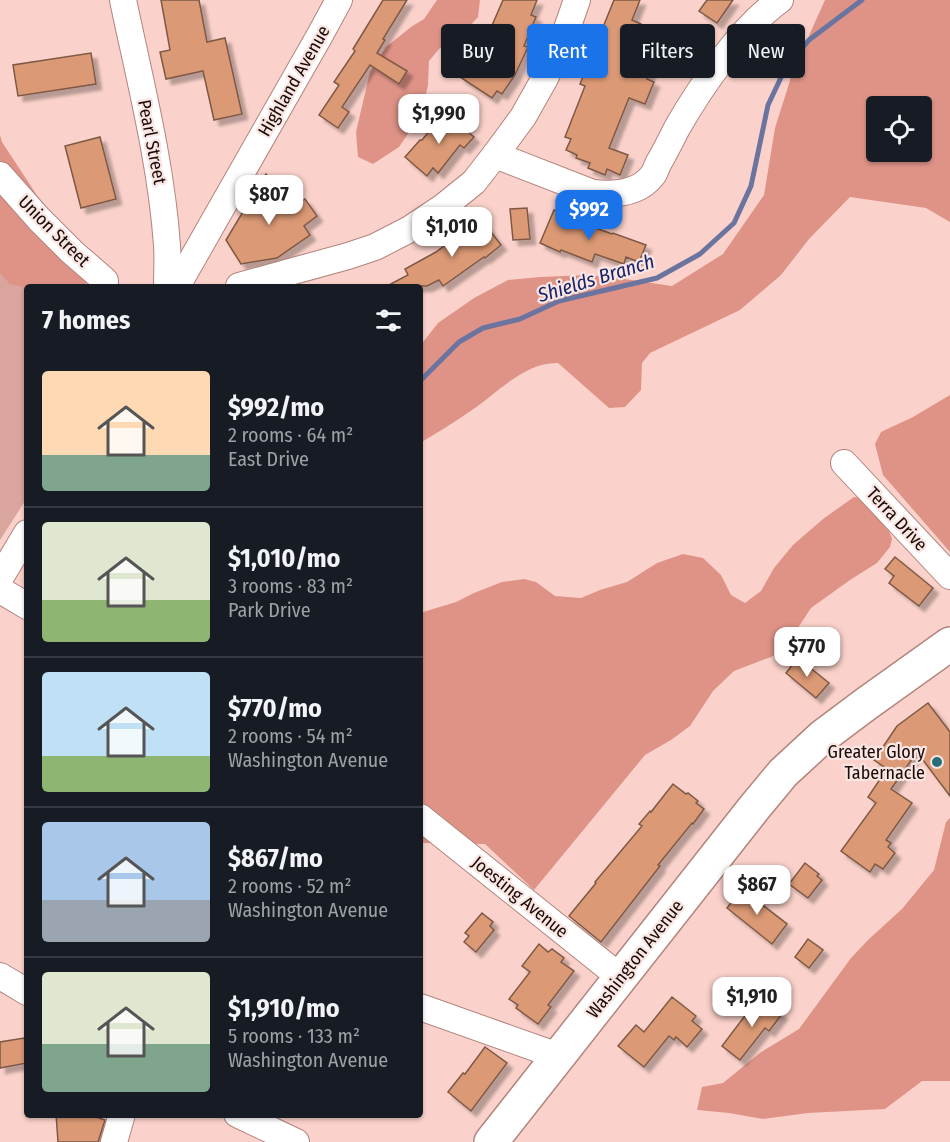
<!DOCTYPE html>
<meta charset="utf-8">
<style>
body{margin:0;font-family:"Fira Sans Condensed",sans-serif;background:#20242c;color:#f1f3f6;height:100vh;display:flex;flex-direction:column;font-size:22px;white-space:nowrap}
*{box-sizing:border-box;margin:0}
p{font-size:20px;color:#9ea1a6}
.icon{flex:none;width:33px;height:33px;fill:none;stroke:currentColor;stroke-width:2;stroke-linecap:round;stroke-linejoin:round}
.map{position:relative;flex:1;overflow:hidden}
.drawer{position:absolute;left:24px;top:284px;width:399px;height:834px;display:flex;flex-direction:column;background:#171b24;border-radius:6px;box-shadow:0 2px 4px #0004}
.drawer>*{flex:none}
.hud{position:absolute;left:441px;top:24px;width:418px;height:54px;display:flex;gap:12px}
.buttons{position:absolute;left:866px;top:96px;display:grid;gap:12px}
.buttons a{display:grid;place-items:center;width:66px;height:66px;border-radius:6px;background:#171b24;box-shadow:0 2px 4px #0004;font-size:30px}
.price{position:absolute;translate:-50% -51px;padding:0 14px;border-radius:12px;background:#fff;color:#222;font-size:20px;line-height:39px;filter:drop-shadow(0 2px 3px #0008)}
.price::after{content:'';position:absolute;left:50%;top:36px;width:18px;height:14px;margin-left:-9px;background:inherit;clip-path:polygon(0 0,100% 0,50% 100%)}
.price.selected{background:#1a73e8;color:#fff}
ul{padding:0;list-style:none}
li{display:flex;align-items:center;gap:18px;height:150px;padding:0 18px}
li+li{border-top:2px solid #363941}
li span{display:grid;place-items:center;flex:none;width:168px;height:120px;border-radius:6px;color:#555}
li>.icon{margin-inline-start:auto}
span .icon{width:72px;height:72px;fill:#fffc;stroke-width:1}
li b{font-size:26px}
h2{display:flex;justify-content:space-between;align-items:center;height:72px;padding:0 18px;font-size:26px}
.chip{padding:0 21px;border-radius:6px;background:#171b24;box-shadow:0 2px 4px #0004;font-size:21px;line-height:54px}
.chip.selected{background:#1a73e8;color:#fff}
.map>svg:first-child{display:block}
.green{fill:#daa59c}
.forest{fill:#df9387;fill-rule:evenodd}
.lines{fill:none;stroke-linecap:round;stroke-linejoin:round}
.stream{stroke:#6a749f;stroke-width:5}
.building{fill:#db9975;stroke:#7e5945;stroke-width:1.5;filter:url(#shadow)}
.minor-casing{stroke:#b2847d;stroke-width:28}
.major-casing{stroke:#b2847d;stroke-width:36}
.minor{stroke:#fff;stroke-width:26}
.major{stroke:#fff;stroke-width:33}
.poi-dot{fill:#266f7a;stroke:#f9e5e1;stroke-width:2}
.labels{text-anchor:middle;stroke-width:4.5;stroke-linejoin:round;paint-order:stroke}
.street-label{font-size:18px;fill:#180806;stroke:#f9e5e1}
.poi-label{font-size:18px;fill:#180806;stroke:#f9e5e1;text-anchor:end}
.water-label{font-size:20px;font-style:italic;fill:#162269;stroke:#f9e5e1}
</style>
<div class="map">
<svg width="950" height="1142" viewBox="0 0 950 1142">
<defs>
<filter id="shadow"><feDropShadow dx="5.5" dy="5.5" stdDeviation="1.5" flood-color="#0004"/></filter>
</defs>
<rect width="100%" height="100%" fill="#fbd2cb"/>
<path class="green" d="M 0,194 L 27,286 L 27,498 L 0,540 Z"/>
<g class="forest">
<path d="M 437,0 L 480,0 L 478,17 L 456,41 L 439,49 L 429,61 L 428,85 L 422,113 L 399,147 L 373,164 L 358,157 L 356,132 L 370,72 L 386,47 L 411,27 L 424,19 Z"/>
<path d="M 825,0 L 950,0 L 950,222 L 926,208 L 850,197 L 809,239 L 781,275 L 740,310 L 650,353 L 642,363 L 641,390 L 625,407 L 609,408 L 558,363 C 525,362 497,393 472,410 C 455,422 437,433 420,443 L 420,346 L 438,323 L 474,298 L 508,280 L 540,277 L 587,275 L 611,277 L 672,286 L 723,254 L 764,195 L 775,128 L 793,71 ZM 876,106 L 921,106 L 921,152 L 876,152 Z"/>
<path d="M 0,135 L 2,142 L 38,197 L 68,232 L 87,286 L 27,286 L 27,288 L 10,284 L 0,273 Z"/>
<path d="M 950,395 L 950,552 L 883,475 L 875,444 L 881,432 L 913,417 Z"/>
<path d="M 854,497 L 861,498 L 887,526 L 892,539 L 890,547 L 877,563 L 850,580 L 811,608 L 788,643 L 776,655 L 734,671 L 713,691 L 690,726 L 671,740 L 645,755 L 534,890 L 485,844 L 424,843 L 420,842 L 420,613 L 456,602 L 474,593 L 502,582 L 524,579 L 536,582 L 555,596 L 581,598 L 600,590 L 627,582 L 657,563 L 683,554 L 703,558 L 721,575 L 731,595 L 745,603 L 761,591 L 774,568 L 793,545 L 823,519 Z"/>
<path d="M 950,818 L 950,1081 L 922,1081 L 885,1109 L 808,1113 L 763,1119 L 729,1113 L 697,1110 L 702,1087 L 723,1083 L 761,1052 L 799,1029 L 851,958 L 868,940 L 902,909 L 934,870 L 946,822 Z"/>
</g>
<g class="lines">
<path class="stream" d="M 420,381 L 459,342 L 483,328 L 520,319 L 559,301 L 657,278 L 700,254 L 734,223 L 751,186 L 768,105 L 786,67 L 809,40 L 862,0"/>
</g>
<g class="building">
<path d="M 161,0 L 199,0 L 207,42 L 225,38 L 242,114 L 214,120 L 203,71 L 166,79 L 160,52 L 170,50 Z"/>
<path d="M 383,0 L 407,0 L 383,39 L 385,40 L 377,53 L 407,71 L 399,84 L 370,65 L 342,107 L 349,112 L 338,128 L 319,115 L 339,85 L 334,82 L 355,51 L 353,49 Z"/>
<path d="M 503,0 L 537,0 L 531,15 L 536,17 L 524,46 L 528,47 L 515,75 L 502,94 L 497,91 L 492,98 L 460,77 L 476,54 L 487,29 L 490,30 Z"/>
<path d="M 614,0 L 640,0 L 632,20 L 641,24 L 635,38 L 659,47 L 647,79 L 654,82 L 645,104 L 629,98 L 609,148 L 628,155 L 620,175 L 607,169 L 605,175 L 588,168 L 590,163 L 576,158 L 577,155 L 566,150 L 571,139 L 565,137 L 585,86 L 580,84 Z"/>
<path d="M 707,0 L 733,0 L 717,23 L 699,11 Z"/>
<path d="M 91,53 L 96,84 L 18,96 L 13,65 Z"/>
<path d="M 445,112 L 474,137 L 464,148 L 460,145 L 438,173 L 433,168 L 427,176 L 405,157 L 420,140 L 422,140 Z"/>
<path d="M 100,137 L 116,199 L 81,208 L 65,146 Z"/>
<path d="M 266,174 L 291,209 L 305,199 L 317,216 L 304,226 L 310,235 L 277,258 L 241,264 L 226,240 L 244,210 L 258,198 L 254,192 Z"/>
<path d="M 527,208 L 530,239 L 513,240 L 510,209 Z"/>
<path d="M 554,210 L 575,218 L 574,220 L 612,234 L 613,233 L 646,245 L 639,262 L 626,257 L 624,264 L 595,254 L 592,262 L 561,250 L 560,252 L 540,243 Z"/>
<path d="M 480,218 L 501,245 L 485,258 L 484,257 L 443,286 L 439,280 L 427,286 L 387,286 L 408,275 L 405,269 L 436,252 Z"/>
<path d="M 895,557 L 933,588 L 919,606 L 889,583 L 894,576 L 885,569 Z"/>
<path d="M 798,658 L 829,683 L 816,698 L 786,673 Z"/>
<path d="M 928,703 L 950,732 L 950,796 L 917,752 L 891,789 L 912,803 L 886,840 L 891,843 L 888,847 L 895,853 L 883,869 L 875,864 L 870,872 L 841,851 L 876,803 L 868,797 L 887,769 L 874,760 L 897,726 Z"/>
<path d="M 673,784 L 686,794 L 688,793 L 698,801 L 696,803 L 704,809 L 693,824 L 692,823 L 658,865 L 660,866 L 601,942 L 569,916 L 596,883 L 595,882 L 642,826 L 639,824 L 650,811 L 651,812 Z"/>
<path d="M 805,863 L 819,874 L 817,876 L 822,880 L 808,898 L 789,884 Z"/>
<path d="M 742,889 L 787,924 L 772,944 L 727,908 Z"/>
<path d="M 482,913 L 493,922 L 490,926 L 494,930 L 476,952 L 464,942 L 469,936 L 465,933 Z"/>
<path d="M 808,939 L 823,950 L 809,968 L 795,957 Z"/>
<path d="M 539,944 L 548,952 L 552,949 L 564,958 L 561,962 L 574,971 L 548,1005 L 551,1007 L 538,1024 L 516,1008 L 518,1005 L 509,999 L 530,972 L 522,966 Z"/>
<path d="M 760,996 L 782,1014 L 769,1031 L 765,1028 L 740,1060 L 722,1046 Z"/>
<path d="M 672,997 L 696,1016 L 692,1021 L 702,1029 L 687,1047 L 676,1037 L 674,1040 L 669,1036 L 644,1067 L 618,1046 L 636,1025 L 644,1032 Z"/>
<path d="M 24,1038 L 27,1048 L 27,1063 L 0,1068 L 0,1042 Z"/>
<path d="M 485,1047 L 507,1063 L 471,1111 L 448,1092 L 463,1073 L 465,1074 Z"/>
<path d="M 56,1114 L 87,1114 L 105,1120 L 98,1142 L 58,1142 Z"/>
</g>
<g class="lines">
<g class="minor-casing">
<g id="minor">
<path d="M 123,0 C 140,81 161,162 167,245 C 168,259 167,273 167,286"/>
<path d="M 495,155 L 593,193 C 613,195 638,194 652,176 C 655,173 656,168 658,164 C 665,152 671,140 677,128 C 701,86 741,28 780,0"/>
<path d="M 0,175 L 39,219 L 72,252 L 102,278 L 105,281 L 105,286"/>
<path d="M 177,286 L 320,35 L 339,0"/>
<path d="M 239,286 L 348,256 L 375,247 L 410,229 L 443,207 L 474,182 L 495,155 L 523,117 L 545,78 L 564,37 L 577,0"/>
<path d="M 844,463 L 950,576"/>
<path d="M 0,578 L 27,533"/>
<path d="M 0,590 L 27,606"/>
<path d="M 420,817 L 620,977"/>
<path d="M 0,976 L 27,992"/>
<path d="M 420,1007 L 558,1056"/>
<path d="M 237,1114 L 296,1142"/>
<path d="M 114,1142 L 122,1114"/>
</g>
</g>
<g class="major-casing">
<path id="major" d="M 491,1142 L 754,808 L 783,773 L 822,737 L 866,704 L 950,644"/>
</g>
<use href="#minor" class="minor"/>
<use href="#major" class="major"/>
</g>
<circle class="poi-dot" cx="937" cy="762" r="6"/>
<g class="labels">
<g class="street-label">
<text transform="translate(294 81) rotate(-60)" y="6">Highland Avenue</text>
<text transform="translate(152 142) rotate(79)" y="6">Pearl Street</text>
<text transform="translate(54 231) rotate(45)" y="6">Union Street</text>
<text transform="translate(897 519) rotate(47)" y="6">Terra Drive</text>
<text transform="translate(520 897) rotate(39)" y="6">Joesting Avenue</text>
<text transform="translate(635 959) rotate(-52)" y="6">Washington Avenue</text>
</g>
<g class="poi-label">
<text x="925" y="758">Greater Glory<tspan x="925" dy="21">Tabernacle</tspan></text>
</g>
<g class="water-label">
<text transform="translate(596 278) rotate(-17)" y="7">Shields Branch</text>
</g>
</g>
</svg>
<div class="buttons">
<a><svg class="icon" aria-label="locate" viewBox="0 0 24 24"><circle cx="12" cy="12" r="6"/><path d="M12 2v4M12 18v4M2 12h4M18 12h4"/></svg></a>
</div>
<b class="price" style="left:439px;top:145px">$1,990</b>
<b class="price" style="left:269px;top:226px">$807</b>
<b class="price selected" style="left:589px;top:241px">$992</b>
<b class="price" style="left:452px;top:258px">$1,010</b>
<b class="price" style="left:807px;top:678px">$770</b>
<b class="price" style="left:757px;top:916px">$867</b>
<b class="price" style="left:752px;top:1028px">$1,910</b>
<div class="hud">
<a class="chip">Buy</a>
<a class="chip selected">Rent</a>
<a class="chip">Filters</a>
<a class="chip">New</a>
</div>
<section class="drawer">
<h2>7 homes<svg class="icon" aria-label="filters" viewBox="0 0 24 24"><path d="M4 7h16M4 17h16"/><circle cx="9" cy="7" r="2"/><circle cx="15" cy="17" r="2"/></svg></h2>
<ul>
<li><span style="background:linear-gradient(#ffd9b3 70%,#7fa58c 0)"><svg class="icon" aria-label="home" viewBox="0 0 24 24"><path d="M3 11l9-7 9 7M6 9v11h12V9"/></svg></span><div><b>$992/mo</b><p>2 rooms · 64 m²</p><p>East Drive</p></div></li>
<li><span style="background:linear-gradient(#dfe7d0 65%,#8fb573 0)"><svg class="icon" aria-label="home" viewBox="0 0 24 24"><path d="M3 11l9-7 9 7M6 9v11h12V9"/></svg></span><div><b>$1,010/mo</b><p>3 rooms · 83 m²</p><p>Park Drive</p></div></li>
<li><span style="background:linear-gradient(#bfe0f5 70%,#8fb573 0)"><svg class="icon" aria-label="home" viewBox="0 0 24 24"><path d="M3 11l9-7 9 7M6 9v11h12V9"/></svg></span><div><b>$770/mo</b><p>2 rooms · 54 m²</p><p>Washington Avenue</p></div></li>
<li><span style="background:linear-gradient(#a9c7e8 65%,#9aa5b1 0)"><svg class="icon" aria-label="home" viewBox="0 0 24 24"><path d="M3 11l9-7 9 7M6 9v11h12V9"/></svg></span><div><b>$867/mo</b><p>2 rooms · 52 m²</p><p>Washington Avenue</p></div></li>
<li><span style="background:linear-gradient(#dfe7d0 60%,#7fa58c 0)"><svg class="icon" aria-label="home" viewBox="0 0 24 24"><path d="M3 11l9-7 9 7M6 9v11h12V9"/></svg></span><div><b>$1,910/mo</b><p>5 rooms · 133 m²</p><p>Washington Avenue</p></div></li>
</ul>
</section>
</div>
